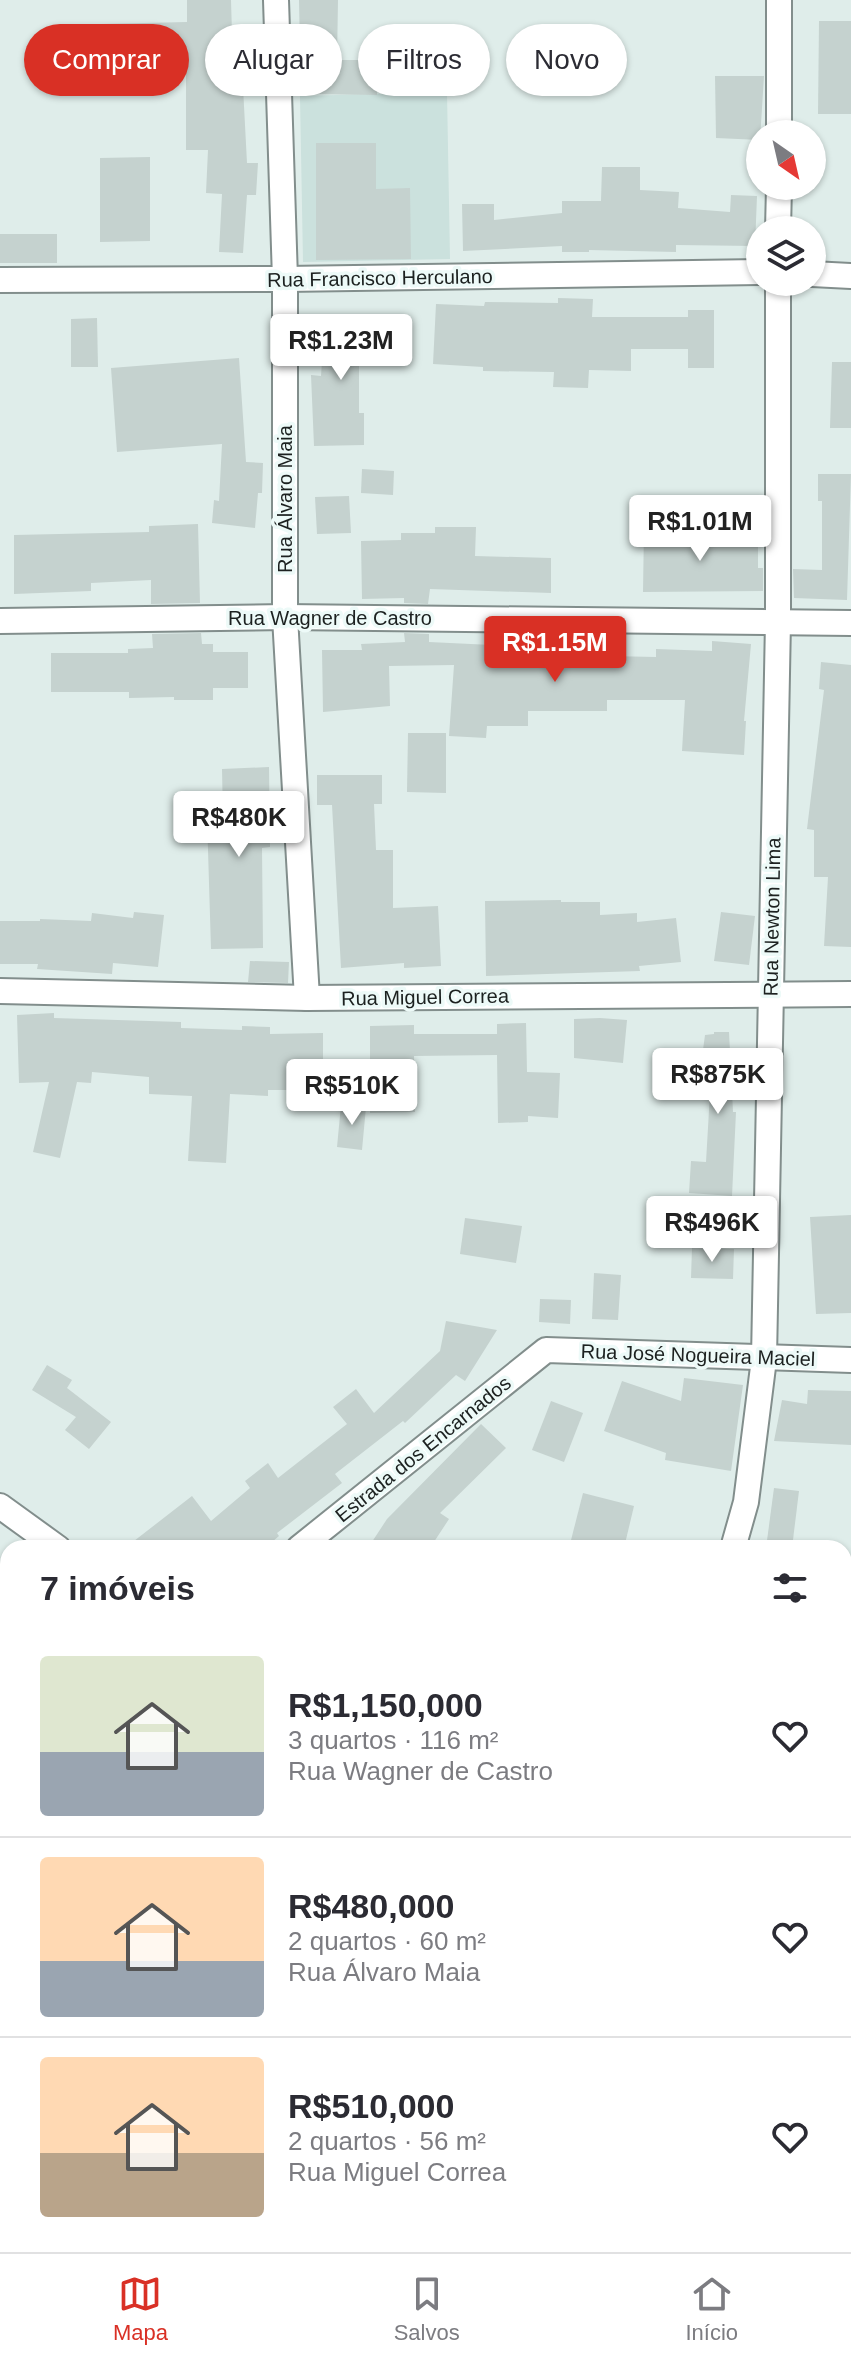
<!DOCTYPE html>
<html lang="pt">
<meta charset="utf-8">
<style>
body{margin:0;font-family:Helvetica,sans-serif;background:#f2f2f3;color:#2b2b33;height:100vh;display:flex;flex-direction:column;font-size:30px;white-space:nowrap}
*{box-sizing:border-box;margin:0}
p{font-size:26px;color:#7c7c81}
.icon{flex:none;width:44px;height:44px;fill:none;stroke:currentColor;stroke-width:2;stroke-linecap:round;stroke-linejoin:round}
.map{position:relative;flex:1;overflow:hidden}
.panel{position:absolute;left:0px;top:1540px;width:852px;height:712px;display:flex;flex-direction:column;background:#fff;border-radius:24px 24px 0 0;box-shadow:0 2px 6px #0004}
.panel>*{flex:none}
.guide{position:absolute;left:24px;top:24px;width:804px;height:72px;display:flex;gap:16px}
.needle{width:52px;rotate:146deg}
.controls{position:absolute;left:746px;top:120px;display:grid;gap:16px}
.controls a{display:grid;place-items:center;width:80px;height:80px;border-radius:50%;background:#fff;box-shadow:0 2px 6px #0004;font-size:40px}
.price{position:absolute;translate:-50% -68px;padding:0 18px;border-radius:8px;background:#fff;color:#222;font-size:26px;line-height:52px;filter:drop-shadow(0 2px 4px #0008)}
.price::after{content:'';position:absolute;left:50%;top:48px;width:24px;height:18px;margin-left:-12px;background:inherit;clip-path:polygon(0 0,100% 0,50% 100%)}
.price.active{background:#d93025;color:#fff}
ul{padding:0;list-style:none}
li{display:flex;align-items:center;gap:24px;height:200px;padding:0 40px}
li+li{border-top:2px solid #e1e1e2}
li span{display:grid;place-items:center;flex:none;width:224px;height:160px;border-radius:8px;color:#555}
li>.icon{margin-inline-start:auto}
span .icon{width:96px;height:96px;fill:#fffc;stroke-width:1}
li b{font-size:34px}
h2{display:flex;justify-content:space-between;align-items:center;height:96px;padding:0 40px;font-size:34px}
.pill{padding:0 28px;border-radius:36px;background:#fff;box-shadow:0 2px 6px #0004;font-size:28px;line-height:72px}
.pill.active{background:#d93025;color:#fff}
.tab-bar{display:flex;justify-content:space-around;align-items:center;height:112px;border-top:2px solid #e1e1e2;background:#fff;font-size:22px;color:#7c7c81}
.tab-bar a{display:grid;justify-items:center;gap:4px}
.tab-bar .active{color:#d93025}
.map>svg:first-child{display:block}
.built{fill:#cbe1dd}
.building{fill:#c5d2cf}
.lines{fill:none;stroke-linecap:round;stroke-linejoin:round}
.minor-casing{stroke:#828e8c;stroke-width:28}
.minor{stroke:#fff;stroke-width:24}
.labels{text-anchor:middle;stroke-width:7;stroke-linejoin:round;paint-order:stroke}
.street-label{font-size:20px;fill:#1c2120;stroke:#edfaf8}
</style>
<div class="map">
<svg width="851" height="2252" viewBox="0 0 851 2252">
<rect width="100%" height="100%" fill="#dfedea"/>
<path class="built" d="M 447,92 L 450,259 L 303,262 L 300,96 Z"/>
<g class="building">
<path d="M 187,0 L 231,0 L 233,68 L 242,68 L 247,163 L 258,163 L 256,195 L 247,195 L 243,253 L 219,252 L 222,194 L 206,193 L 208,150 L 186,150 L 186,60 L 164,61 L 164,49 L 102,50 L 101,24 L 187,22 Z"/>
<path d="M 299,0 L 338,0 L 337,60 L 378,60 L 377,95 L 307,94 L 308,49 L 300,49 Z"/>
<path d="M 819,21 L 851,21 L 851,114 L 818,114 Z"/>
<path d="M 715,76 L 764,76 L 760,140 L 716,138 Z"/>
<path d="M 316,143 L 376,143 L 376,189 L 410,188 L 411,259 L 316,260 Z"/>
<path d="M 150,157 L 150,241 L 100,242 L 100,158 Z"/>
<path d="M 602,167 L 640,167 L 640,190 L 679,192 L 678,208 L 730,212 L 731,195 L 757,196 L 755,246 L 676,245 L 676,252 L 589,250 L 589,252 L 562,252 L 562,246 L 463,251 L 462,204 L 494,204 L 494,220 L 562,213 L 562,201 L 601,201 Z"/>
<rect x="0" y="234" width="57" height="29"/>
<path d="M 558,298 L 593,299 L 592,317 L 688,317 L 688,310 L 714,310 L 714,368 L 688,368 L 688,349 L 631,349 L 631,371 L 589,370 L 588,388 L 553,387 L 554,372 L 483,371 L 483,367 L 433,364 L 436,304 L 484,306 L 485,302 L 558,303 Z"/>
<path d="M 325,317 L 375,320 L 374,355 L 359,354 L 359,413 L 364,413 L 364,445 L 314,446 L 311,375 L 321,376 Z"/>
<path d="M 97,318 L 98,367 L 71,367 L 71,319 Z"/>
<path d="M 239,358 L 246,462 L 263,463 L 262,493 L 258,493 L 255,528 L 212,523 L 214,500 L 219,501 L 222,444 L 117,452 L 111,368 Z"/>
<path d="M 832,362 L 851,362 L 851,428 L 830,428 Z"/>
<path d="M 362,469 L 394,471 L 393,495 L 361,493 Z"/>
<path d="M 818,474 L 851,474 L 847,600 L 794,598 L 793,569 L 822,570 L 822,501 L 818,501 Z"/>
<path d="M 349,496 L 351,533 L 317,534 L 315,497 Z"/>
<path d="M 198,524 L 200,603 L 151,604 L 151,580 L 91,583 L 91,591 L 14,594 L 14,535 L 149,532 L 149,526 Z"/>
<path d="M 435,527 L 476,527 L 475,556 L 551,558 L 551,593 L 430,589 L 428,604 L 404,603 L 404,598 L 362,599 L 361,541 L 401,540 L 401,533 L 435,533 Z"/>
<path d="M 644,528 L 678,528 L 678,537 L 758,538 L 758,568 L 763,568 L 763,591 L 643,592 Z"/>
<path d="M 201,633 L 202,644 L 213,644 L 213,652 L 248,652 L 248,688 L 213,688 L 213,700 L 174,700 L 174,697 L 129,698 L 129,692 L 51,692 L 51,653 L 128,653 L 128,649 L 153,648 L 152,634 Z"/>
<path d="M 404,633 L 429,634 L 429,642 L 492,645 L 491,655 L 535,656 L 536,643 L 610,643 L 609,656 L 656,657 L 656,649 L 712,651 L 712,641 L 751,644 L 744,721 L 746,721 L 744,755 L 682,751 L 685,700 L 607,700 L 607,711 L 528,711 L 528,726 L 487,726 L 486,738 L 449,736 L 454,665 L 389,666 L 390,706 L 323,712 L 322,650 L 362,650 L 361,644 L 405,642 Z"/>
<path d="M 821,662 L 851,665 L 851,947 L 824,946 L 828,877 L 814,877 L 814,830 L 807,829 L 824,690 L 819,689 Z"/>
<path d="M 408,733 L 446,733 L 446,793 L 407,792 Z"/>
<path d="M 269,767 L 270,847 L 262,848 L 263,948 L 211,949 L 207,817 L 223,817 L 222,769 Z"/>
<path d="M 317,775 L 382,775 L 382,804 L 374,804 L 376,850 L 393,850 L 393,908 L 438,906 L 441,966 L 404,968 L 404,963 L 341,968 L 332,805 L 317,805 Z"/>
<path d="M 561,900 L 561,902 L 600,902 L 600,915 L 637,913 L 637,922 L 676,918 L 681,962 L 639,966 L 640,971 L 486,976 L 485,901 Z"/>
<path d="M 134,912 L 164,915 L 158,967 L 113,963 L 112,974 L 37,969 L 38,964 L 0,964 L 0,921 L 40,921 L 40,919 L 91,921 L 92,913 L 133,918 Z"/>
<path d="M 721,912 L 755,916 L 749,965 L 714,961 Z"/>
<path d="M 250,961 L 289,962 L 288,983 L 248,982 Z"/>
<path d="M 54,1013 L 54,1018 L 181,1022 L 181,1028 L 242,1030 L 242,1026 L 270,1027 L 270,1034 L 323,1033 L 323,1090 L 268,1090 L 268,1096 L 230,1094 L 226,1163 L 188,1161 L 192,1096 L 149,1094 L 149,1077 L 92,1072 L 91,1083 L 77,1082 L 60,1158 L 33,1152 L 49,1082 L 19,1083 L 17,1015 Z"/>
<path d="M 600,1018 L 627,1020 L 623,1063 L 574,1058 L 574,1019 Z"/>
<path d="M 526,1023 L 527,1072 L 560,1073 L 558,1118 L 528,1116 L 528,1122 L 498,1123 L 497,1055 L 414,1056 L 415,1112 L 370,1113 L 370,1026 L 414,1025 L 414,1034 L 497,1034 L 497,1024 Z"/>
<path d="M 714,1032 L 729,1032 L 731,1072 L 754,1073 L 754,1091 L 732,1092 L 733,1112 L 736,1112 L 732,1196 L 689,1193 L 691,1161 L 706,1162 L 710,1093 L 694,1093 L 693,1072 L 700,1072 L 705,1035 L 714,1034 Z"/>
<path d="M 341,1105 L 366,1107 L 362,1150 L 337,1147 Z"/>
<path d="M 851,1215 L 851,1313 L 816,1314 L 810,1217 Z"/>
<path d="M 465,1218 L 522,1226 L 516,1263 L 460,1254 Z"/>
<path d="M 692,1248 L 734,1249 L 733,1279 L 691,1278 Z"/>
<path d="M 594,1273 L 621,1275 L 618,1320 L 592,1319 Z"/>
<path d="M 540,1299 L 571,1300 L 570,1324 L 539,1322 Z"/>
<path d="M 446,1321 L 497,1330 L 465,1381 L 456,1375 L 405,1423 L 403,1421 L 335,1474 L 342,1483 L 277,1533 L 279,1536 L 265,1548 L 125,1548 L 192,1496 L 211,1521 L 250,1488 L 245,1481 L 268,1463 L 278,1478 L 347,1424 L 333,1407 L 356,1389 L 374,1413 L 440,1351 Z"/>
<path d="M 47,1365 L 72,1380 L 67,1388 L 111,1422 L 89,1449 L 65,1430 L 76,1417 L 32,1390 Z"/>
<path d="M 684,1378 L 743,1385 L 731,1471 L 665,1460 L 666,1453 L 604,1431 L 622,1381 L 681,1401 Z"/>
<path d="M 808,1390 L 851,1391 L 851,1445 L 774,1441 L 782,1400 L 807,1404 Z"/>
<path d="M 551,1401 L 583,1413 L 564,1462 L 532,1450 Z"/>
<path d="M 481,1424 L 506,1448 L 440,1513 L 449,1519 L 430,1548 L 368,1548 L 387,1519 Z"/>
<path d="M 774,1488 L 799,1491 L 792,1548 L 766,1548 Z"/>
<path d="M 583,1493 L 634,1506 L 624,1548 L 569,1548 Z"/>
</g>
<g class="lines">
<g class="minor-casing">
<g id="minor">
<path d="M 276,0 L 285,279 L 285,617 L 307,998"/>
<path d="M 779,134 L 779,0"/>
<path d="M 778,230 L 779,186"/>
<path d="M 812,274 L 851,276"/>
<path d="M 0,280 L 285,279 L 760,272"/>
<path d="M 0,621 L 285,617 L 851,623"/>
<path d="M 0,991 L 307,998 L 851,994"/>
<path d="M 0,1506 L 58,1548"/>
<path d="M 299,1548 L 546,1350 L 851,1360"/>
<path d="M 733,1548 L 746,1502 L 764,1359 L 778,621 L 778,282"/>
<path d="M 0,1800 L 8,1793"/>
<path d="M 0,2042 L 8,2045"/>
<path d="M 500,2244 L 520,2252"/>
<path d="M 97,2252 L 100,2244"/>
</g>
</g>
<use href="#minor" class="minor"/>
</g>
<g class="labels">
<g class="street-label">
<text transform="translate(380 278) rotate(-1)" y="7">Rua Francisco Herculano</text>
<text transform="translate(285 499) rotate(-90)" y="7">Rua Álvaro Maia</text>
<text x="330" y="625">Rua Wagner de Castro</text>
<text transform="translate(772 917) rotate(-89)" y="7">Rua Newton Lima</text>
<text transform="translate(425 997) rotate(-1)" y="7">Rua Miguel Correa</text>
<text transform="translate(698 1355) rotate(2)" y="7">Rua José Nogueira Maciel</text>
<text transform="translate(423 1449) rotate(-39)" y="7">Estrada dos Encarnados</text>
</g>
</g>
</svg>
<div class="controls">
<a><svg class="needle" viewBox="-14 -14 28 28"><path d="M0-13l5 13h-10z" fill="#e53935"/><path d="M0 13l5-13h-10z" fill="#7c7c81"/></svg></a>
<a><svg class="icon" aria-label="layers" viewBox="0 0 24 24"><path d="M12 4l9 5-9 5-9-5zM3 14l9 5 9-5"/></svg></a>
</div>
<b class="price" style="left:341px;top:382px">R$1.23M</b>
<b class="price" style="left:700px;top:563px">R$1.01M</b>
<b class="price active" style="left:555px;top:684px">R$1.15M</b>
<b class="price" style="left:239px;top:859px">R$480K</b>
<b class="price" style="left:718px;top:1116px">R$875K</b>
<b class="price" style="left:352px;top:1127px">R$510K</b>
<b class="price" style="left:712px;top:1264px">R$496K</b>
<div class="guide">
<a class="pill active">Comprar</a>
<a class="pill">Alugar</a>
<a class="pill">Filtros</a>
<a class="pill">Novo</a>
</div>
<section class="panel">
<h2>7 imóveis<svg class="icon" aria-label="filters" viewBox="0 0 24 24"><path d="M4 7h16M4 17h16"/><circle cx="9" cy="7" r="2"/><circle cx="15" cy="17" r="2"/></svg></h2>
<ul>
<li><span style="background:linear-gradient(#dfe7d0 60%,#9aa5b1 0)"><svg class="icon" aria-label="home" viewBox="0 0 24 24"><path d="M3 11l9-7 9 7M6 9v11h12V9"/></svg></span><div><b>R$1,150,000</b><p>3 quartos · 116 m²</p><p>Rua Wagner de Castro</p></div><svg class="icon" aria-label="heart" viewBox="0 0 24 24"><path d="M12 20l-8-8c-3-5 5-10 8-4 3-6 11-1 8 4z"/></svg></li>
<li><span style="background:linear-gradient(#ffd9b3 65%,#9aa5b1 0)"><svg class="icon" aria-label="home" viewBox="0 0 24 24"><path d="M3 11l9-7 9 7M6 9v11h12V9"/></svg></span><div><b>R$480,000</b><p>2 quartos · 60 m²</p><p>Rua Álvaro Maia</p></div><svg class="icon" aria-label="heart" viewBox="0 0 24 24"><path d="M12 20l-8-8c-3-5 5-10 8-4 3-6 11-1 8 4z"/></svg></li>
<li><span style="background:linear-gradient(#ffd9b3 60%,#b9a48a 0)"><svg class="icon" aria-label="home" viewBox="0 0 24 24"><path d="M3 11l9-7 9 7M6 9v11h12V9"/></svg></span><div><b>R$510,000</b><p>2 quartos · 56 m²</p><p>Rua Miguel Correa</p></div><svg class="icon" aria-label="heart" viewBox="0 0 24 24"><path d="M12 20l-8-8c-3-5 5-10 8-4 3-6 11-1 8 4z"/></svg></li>
</ul>
</section>
</div>
<nav class="tab-bar">
<a class="active"><svg class="icon" aria-label="map" viewBox="0 0 24 24"><path d="M3 6l6-2 6 2 6-2v14l-6 2-6-2-6 2zM9 4v14M15 6v14"/></svg>Mapa</a>
<a><svg class="icon" aria-label="saved" viewBox="0 0 24 24"><path d="M7 4h10v16l-5-4-5 4z"/></svg>Salvos</a>
<a><svg class="icon" aria-label="home" viewBox="0 0 24 24"><path d="M3 11l9-7 9 7M6 9v11h12V9"/></svg>Início</a>
</nav>
